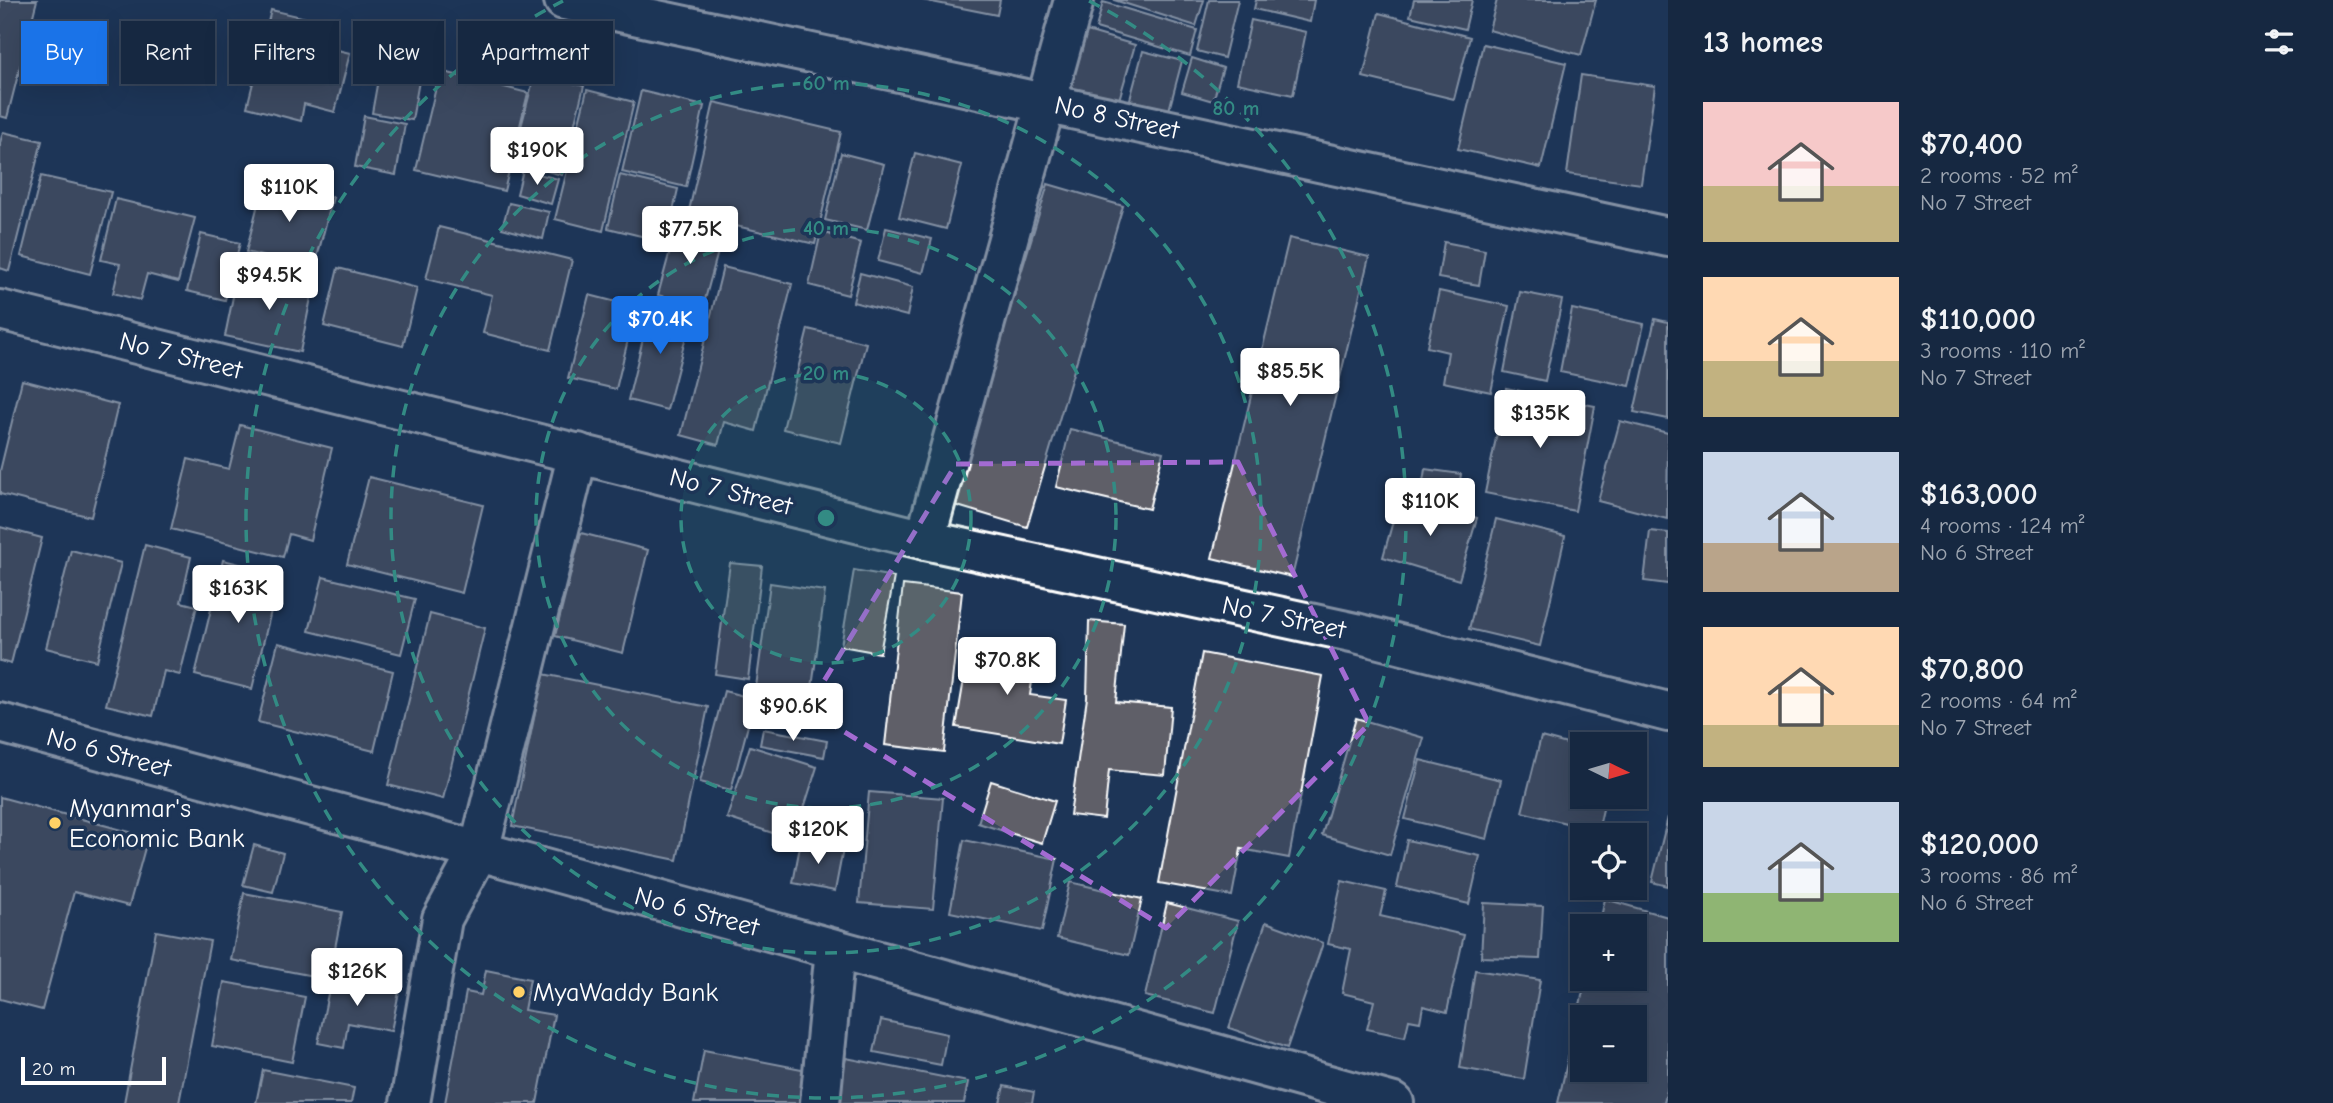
<!DOCTYPE html>
<meta charset="utf-8">
<style>
body{margin:0;font-family:"Comic Neue",sans-serif;background:#23344c;color:#f1f3f6;height:100vh;display:flex;flex-direction:column;font-size:26px;white-space:nowrap}
*{box-sizing:border-box;margin:0}
p{font-size:23px;color:#9ea6b1}
.icon{flex:none;width:38px;height:38px;fill:none;stroke:currentColor;stroke-width:2;stroke-linecap:round;stroke-linejoin:round}
.map{position:relative;flex:1;overflow:hidden}
.panel{display:flex;flex-direction:column;background:#162841;width:665px}
.panel>*{flex:none}
.hud{position:absolute;left:21px;top:21px;width:665px;height:63px;display:flex;gap:14px}
.needle{width:46px;rotate:95deg}
.tools{position:absolute;left:1570px;top:732px;display:grid;gap:14px}
.tools a{display:grid;place-items:center;width:77px;height:77px;border-radius:0px;background:#162841;box-shadow:0 7px 28px #0002,0 0 0 2px #35445a;font-size:35px}
.scale{position:absolute;left:21px;bottom:18px;width:145px;box-sizing:border-box;padding-left:7px;border:4px solid #fff;border-top:0;font-size:19px;line-height:24px;white-space:nowrap;color:#fff;-webkit-text-stroke:5px #1d3557;paint-order:stroke}
.price{position:absolute;translate:-50% -60px;padding:0 16px;border-radius:7px;background:#fff;color:#222;font-size:23px;line-height:46px;filter:drop-shadow(0 2px 4px #0008)}
.price::after{content:'';position:absolute;left:50%;top:42px;width:21px;height:16px;margin-left:-10px;background:inherit;clip-path:polygon(0 0,100% 0,50% 100%)}
.price.on{background:#1a73e8;color:#fff}
ul{padding:0;list-style:none}
li{display:flex;align-items:center;gap:21px;height:175px;padding:0 35px}
li span{display:grid;place-items:center;flex:none;width:196px;height:140px;border-radius:0px;color:#555}
li>.icon{margin-inline-start:auto}
span .icon{width:84px;height:84px;fill:#fffc;stroke-width:1}
li b{font-size:30px}
h2{display:flex;justify-content:space-between;align-items:center;height:84px;padding:0 35px;font-size:30px}
.pill{padding:0 24px;border-radius:0px;background:#162841;box-shadow:0 7px 28px #0002,0 0 0 2px #35445a;font-size:24px;line-height:63px}
.pill.on{background:#1a73e8;color:#fff}
main{display:flex;flex:1;min-height:0}
.map>svg:first-child{display:block}
.building{fill:#5e5e68;stroke:#fff;stroke-width:2;fill-rule:evenodd}
.lines{fill:none;stroke-linecap:round;stroke-linejoin:round}
.minor-casing{stroke:#fff;stroke-width:44}
.minor{stroke:#1d3557;stroke-width:38}
.marked{fill:none;stroke:#a36bd2;stroke-width:5;stroke-dasharray:14 9;stroke-linejoin:round}
.ring{fill:none;stroke:#338b84;stroke-width:3.5;stroke-dasharray:12 9}
.poi-dot{fill:#ffd166;stroke:#1d3557;stroke-width:2.5}
.labels{text-anchor:middle;stroke-width:7;stroke-linejoin:round;paint-order:stroke}
.street-label{font-size:26px;fill:#fff;stroke:#1d3557}
.poi-label{font-size:26px;fill:#fff;stroke:#1d3557;text-anchor:start}
.centre{fill:#338b84;stroke:#1d3557;stroke-width:3.5}
.ring-label{font-size:21px;text-anchor:middle;font-weight:bold;fill:#338b84;stroke:#1d3557;stroke-width:7;stroke-linejoin:round;paint-order:stroke}
</style>
<main>
<div class="map">
<svg width="1668" height="1103" viewBox="0 0 1668 1103">
<rect width="100%" height="100%" fill="#1d3557"/>
<filter id="ink" filterUnits="userSpaceOnUse"><feTurbulence type="fractalNoise" baseFrequency=".0143" numOctaves="2"/><feDisplacementMap in="SourceGraphic" scale="14" xChannelSelector="R" yChannelSelector="G"/><feConvolveMatrix kernelMatrix="1 2 1 2 8 2 1 2 1" color-interpolation-filters="sRGB"/></filter>
<g filter="url(#ink)">
<g class="building">
<path d="M 0,0 L 37,0 L 7,118 L 0,116 Z"/>
<path d="M 922,0 L 1000,0 L 997,15 Z"/>
<path d="M 1114,0 L 1204,0 L 1196,26 Z"/>
<path d="M 1209,0 L 1238,0 L 1224,58 L 1197,51 Z"/>
<path d="M 1256,0 L 1314,0 L 1310,22 L 1254,9 Z"/>
<path d="M 1414,0 L 1472,0 L 1465,29 L 1410,16 Z"/>
<path d="M 1497,0 L 1596,0 L 1581,55 L 1489,30 Z"/>
<path d="M 1103,2 L 1197,30 L 1190,56 L 1096,28 Z"/>
<path d="M 271,10 L 319,21 L 313,44 L 350,53 L 335,112 L 304,104 L 301,121 L 247,107 Z"/>
<path d="M 1379,13 L 1470,37 L 1454,99 L 1363,77 Z"/>
<path d="M 1251,20 L 1306,32 L 1293,95 L 1237,83 Z"/>
<path d="M 1087,31 L 1135,45 L 1118,103 L 1070,89 Z"/>
<path d="M 1483,44 L 1566,63 L 1541,168 L 1458,149 Z"/>
<path d="M 384,46 L 424,53 L 412,120 L 372,113 Z"/>
<path d="M 1143,51 L 1182,61 L 1168,114 L 1129,103 Z"/>
<path d="M 1192,58 L 1223,68 L 1213,101 L 1182,92 Z"/>
<path d="M 440,71 L 528,93 L 504,191 L 416,170 Z"/>
<path d="M 535,73 L 584,86 L 562,175 L 512,162 Z"/>
<path d="M 1581,75 L 1655,86 L 1641,184 L 1567,174 Z"/>
<path d="M 587,90 L 634,102 L 603,231 L 555,219 Z"/>
<path d="M 641,91 L 704,106 L 686,187 L 622,172 Z"/>
<path d="M 714,102 L 841,132 L 815,244 L 688,215 Z"/>
<path d="M 364,116 L 405,124 L 396,175 L 355,167 Z"/>
<path d="M 3,132 L 42,141 L 9,271 L 0,268 L 0,143 Z"/>
<path d="M 841,153 L 884,164 L 867,230 L 825,220 Z"/>
<path d="M 915,153 L 962,165 L 946,229 L 899,217 Z"/>
<path d="M 523,170 L 558,179 L 551,204 L 517,194 Z"/>
<path d="M 620,175 L 678,189 L 666,242 L 608,228 Z"/>
<path d="M 41,176 L 111,192 L 90,274 L 21,256 Z"/>
<path d="M 264,180 L 333,197 L 314,269 L 246,252 Z"/>
<path d="M 1048,184 L 1123,206 L 1027,527 L 951,504 Z"/>
<path d="M 116,199 L 195,218 L 178,282 L 147,274 L 140,300 L 113,293 L 120,264 L 101,260 Z"/>
<path d="M 509,203 L 549,212 L 543,239 L 502,228 Z"/>
<path d="M 677,225 L 722,237 L 703,307 L 658,295 Z"/>
<path d="M 439,227 L 572,260 L 550,350 L 483,333 L 492,295 L 426,279 Z"/>
<path d="M 886,228 L 932,239 L 923,273 L 878,261 Z"/>
<path d="M 821,232 L 861,243 L 848,295 L 809,285 Z"/>
<path d="M 201,234 L 240,243 L 225,300 L 187,291 Z"/>
<path d="M 1289,238 L 1369,257 L 1292,577 L 1212,558 Z"/>
<path d="M 1444,242 L 1485,250 L 1479,285 L 1438,278 Z"/>
<path d="M 723,267 L 792,284 L 756,431 L 724,422 L 718,445 L 681,435 Z"/>
<path d="M 338,268 L 417,288 L 403,346 L 324,326 Z"/>
<path d="M 238,272 L 313,288 L 300,352 L 225,336 Z"/>
<path d="M 860,273 L 913,287 L 907,316 L 853,302 Z"/>
<path d="M 1439,291 L 1509,306 L 1491,392 L 1443,382 L 1448,352 L 1427,347 Z"/>
<path d="M 1520,292 L 1562,300 L 1545,381 L 1504,372 Z"/>
<path d="M 589,295 L 636,307 L 616,389 L 568,378 Z"/>
<path d="M 652,302 L 692,313 L 667,410 L 628,400 Z"/>
<path d="M 1572,309 L 1644,324 L 1630,386 L 1560,372 Z"/>
<path d="M 1655,319 L 1668,322 L 1668,419 L 1634,412 Z"/>
<path d="M 808,329 L 866,343 L 841,443 L 783,429 Z"/>
<path d="M 22,380 L 118,405 L 91,517 L 0,494 L 0,471 Z"/>
<path d="M 1506,388 L 1595,406 L 1575,511 L 1485,493 Z"/>
<path d="M 1620,421 L 1668,433 L 1667,519 L 1598,501 Z"/>
<path d="M 240,425 L 332,448 L 310,540 L 289,534 L 283,557 L 171,529 L 188,459 L 229,469 Z"/>
<path d="M 1070,429 L 1163,452 L 1149,509 L 1056,487 Z"/>
<path d="M 1425,469 L 1461,474 L 1457,500 L 1421,494 Z"/>
<path d="M 369,477 L 483,505 L 462,593 L 347,564 Z"/>
<path d="M 1400,496 L 1477,518 L 1459,580 L 1383,557 Z"/>
<path d="M 1496,519 L 1565,536 L 1540,646 L 1469,629 Z"/>
<path d="M 0,527 L 42,538 L 11,664 L 0,661 Z"/>
<path d="M 1650,531 L 1668,533 L 1668,584 L 1644,581 Z"/>
<path d="M 581,533 L 648,550 L 623,653 L 555,636 Z"/>
<path d="M 145,545 L 191,557 L 181,602 L 197,606 L 180,675 L 164,671 L 153,716 L 106,705 Z"/>
<path d="M 71,550 L 121,563 L 97,661 L 46,648 Z"/>
<path d="M 223,560 L 280,574 L 252,689 L 195,675 Z"/>
<path d="M 730,563 L 762,566 L 748,679 L 715,674 Z"/>
<path d="M 854,570 L 894,577 L 880,653 L 841,646 Z"/>
<path d="M 323,577 L 415,599 L 401,654 L 309,631 Z"/>
<path d="M 770,583 L 825,591 L 811,695 L 756,687 Z"/>
<path d="M 903,585 L 962,592 L 944,752 L 885,745 Z"/>
<path d="M 430,614 L 485,628 L 443,799 L 388,785 Z"/>
<path d="M 1089,621 L 1124,624 L 1116,702 L 1171,707 L 1165,775 L 1109,770 L 1104,819 L 1070,815 L 1087,698 Z"/>
<path d="M 278,643 L 393,671 L 374,751 L 258,722 Z"/>
<path d="M 970,644 L 1036,654 L 1030,695 L 1066,700 L 1059,744 L 956,727 Z"/>
<path d="M 1202,653 L 1323,676 L 1289,858 L 1241,849 L 1232,896 L 1159,883 Z"/>
<path d="M 543,674 L 708,707 L 677,860 L 512,826 Z"/>
<path d="M 724,691 L 755,699 L 731,790 L 700,782 Z"/>
<path d="M 1356,718 L 1424,738 L 1390,855 L 1322,835 Z"/>
<path d="M 763,729 L 827,741 L 824,757 L 760,745 Z"/>
<path d="M 1541,737 L 1582,748 L 1582,796 L 1606,796 L 1598,831 L 1522,812 Z"/>
<path d="M 750,746 L 817,767 L 794,840 L 727,818 Z"/>
<path d="M 1420,760 L 1501,780 L 1487,839 L 1405,819 Z"/>
<path d="M 991,781 L 1055,801 L 1042,843 L 978,823 Z"/>
<path d="M 869,792 L 943,798 L 933,909 L 859,903 Z"/>
<path d="M 0,797 L 148,837 L 129,906 L 74,892 L 42,1010 L 0,999 Z"/>
<path d="M 1668,817 L 1668,886 L 1652,882 Z"/>
<path d="M 964,840 L 1057,859 L 1042,931 L 950,912 Z"/>
<path d="M 1407,840 L 1480,856 L 1469,904 L 1397,887 Z"/>
<path d="M 801,841 L 843,849 L 835,891 L 793,883 Z"/>
<path d="M 254,845 L 283,853 L 273,892 L 243,885 Z"/>
<path d="M 1342,881 L 1386,891 L 1380,916 L 1464,935 L 1447,1012 L 1423,1006 L 1420,1022 L 1409,1020 L 1405,1037 L 1367,1029 L 1374,1001 L 1342,993 L 1351,949 L 1328,944 Z"/>
<path d="M 1070,882 L 1142,899 L 1129,955 L 1057,938 Z"/>
<path d="M 244,893 L 342,912 L 329,979 L 231,960 Z"/>
<path d="M 1605,899 L 1668,917 L 1668,1086 L 1664,1103 L 1558,1103 L 1586,978 L 1634,978 L 1634,926 L 1599,926 ZM 1582,1017 L 1634,1017 L 1634,1069 L 1582,1069 Z"/>
<path d="M 1167,903 L 1238,921 L 1215,1013 L 1145,996 Z"/>
<path d="M 1484,903 L 1543,906 L 1540,959 L 1481,957 Z"/>
<path d="M 1266,922 L 1323,943 L 1287,1048 L 1229,1028 Z"/>
<path d="M 156,931 L 210,941 L 179,1103 L 124,1103 Z"/>
<path d="M 486,970 L 530,979 L 524,1010 L 554,1015 L 537,1103 L 445,1103 L 466,992 L 481,995 Z"/>
<path d="M 1475,970 L 1540,980 L 1524,1079 L 1460,1068 Z"/>
<path d="M 332,974 L 400,987 L 391,1031 L 348,1023 L 344,1048 L 318,1043 Z"/>
<path d="M 224,982 L 305,997 L 292,1062 L 212,1046 Z"/>
<path d="M 881,1020 L 947,1034 L 941,1065 L 874,1052 Z"/>
<path d="M 704,1050 L 812,1071 L 805,1103 L 694,1103 Z"/>
<path d="M 846,1058 L 968,1082 L 964,1103 L 837,1103 Z"/>
<path d="M 263,1070 L 354,1088 L 351,1103 L 256,1103 Z"/>
<path d="M 1004,1086 L 1034,1092 L 1032,1103 L 1000,1103 Z"/>
</g>
<g class="lines">
<g class="minor-casing">
<g id="minor">
<path d="M 564,0 L 1668,237"/>
<path d="M 0,310 L 925,540 L 1356,633 L 1668,712"/>
<path d="M 925,540 L 1074,0"/>
<path d="M 0,723 L 479,851 L 1394,1103"/>
<path d="M 410,1103 L 442,919 L 479,851 L 578,453"/>
<path d="M 820,1103 L 835,949"/>
</g>
</g>
<use href="#minor" class="minor"/>
</g>
</g>
<path d="M0 0H1668V1103H0ZM 1238,462 L 1369,724 L 1166,928 L 807,709 L 956,464 Z" fill="#1d3557" fill-opacity=".55" fill-rule="evenodd"/>
<path class="marked" d="M 1238,462 L 1369,724 L 1166,928 L 807,709 L 956,464 Z"/>
<circle cx="826" cy="518" r="145" fill="#338b84" fill-opacity=".12"/>
<g class="ring">
<circle cx="826" cy="518" r="145"/>
<circle cx="826" cy="518" r="290"/>
<circle cx="826" cy="518" r="435"/>
<path d="M1089 1A580 580 0 1 1 563 1"/>
</g>
<g class="poi-dot">
<circle cx="55" cy="823" r="7"/>
<circle cx="519" cy="992" r="7"/>
</g>
<g class="labels">
<g class="street-label">
<text transform="translate(1117 117) rotate(12)" y="9">No 8 Street</text>
<text transform="translate(181 355) rotate(14)" y="9">No 7 Street</text>
<text transform="translate(731 491) rotate(14)" y="9">No 7 Street</text>
<text transform="translate(1284 617) rotate(12)" y="9">No 7 Street</text>
<text transform="translate(109 752) rotate(15)" y="9">No 6 Street</text>
<text transform="translate(697 911) rotate(15)" y="9">No 6 Street</text>
</g>
<g class="poi-label">
<text x="69" y="817">Myanmar's<tspan x="69" dy="30">Economic Bank</tspan></text>
<text x="533" y="1001">MyaWaddy Bank</text>
</g>
</g>
<circle cx="826" cy="518" r="10" class="centre"/>
<g class="ring-label">
<text x="826" y="90">60 m</text>
<text x="1236" y="115">80 m</text>
<text x="826" y="235">40 m</text>
<text x="826" y="380">20 m</text>
</g>
</svg>
<div class="tools">
<a><svg class="needle" viewBox="-14 -14 28 28"><path d="M0-13l5 13h-10z" fill="#e53935"/><path d="M0 13l5-13h-10z" fill="#9ea6b1"/></svg></a>
<a><svg class="icon" aria-label="locate" viewBox="0 0 24 24"><circle cx="12" cy="12" r="6"/><path d="M12 2v4M12 18v4M2 12h4M18 12h4"/></svg></a>
<a>+</a>
<a>−</a>
</div>
<div class="scale">20 m</div>
<b class="price" style="left:537px;top:187px">$190K</b>
<b class="price" style="left:289px;top:224px">$110K</b>
<b class="price" style="left:690px;top:266px">$77.5K</b>
<b class="price" style="left:269px;top:312px">$94.5K</b>
<b class="price on" style="left:660px;top:356px">$70.4K</b>
<b class="price" style="left:1290px;top:408px">$85.5K</b>
<b class="price" style="left:1540px;top:450px">$135K</b>
<b class="price" style="left:1430px;top:538px">$110K</b>
<b class="price" style="left:238px;top:625px">$163K</b>
<b class="price" style="left:1007px;top:697px">$70.8K</b>
<b class="price" style="left:793px;top:743px">$90.6K</b>
<b class="price" style="left:818px;top:866px">$120K</b>
<b class="price" style="left:357px;top:1008px">$126K</b>
<div class="hud">
<a class="pill on">Buy</a>
<a class="pill">Rent</a>
<a class="pill">Filters</a>
<a class="pill">New</a>
<a class="pill">Apartment</a>
</div>
</div>
<section class="panel">
<h2>13 homes<svg class="icon" aria-label="filters" viewBox="0 0 24 24"><path d="M4 7h16M4 17h16"/><circle cx="9" cy="7" r="2"/><circle cx="15" cy="17" r="2"/></svg></h2>
<ul>
<li><span style="background:linear-gradient(#f6c9c9 60%,#c2b280 0)"><svg class="icon" aria-label="home" viewBox="0 0 24 24"><path d="M3 11l9-7 9 7M6 9v11h12V9"/></svg></span><div><b>$70,400</b><p>2 rooms · 52 m²</p><p>No 7 Street</p></div></li>
<li><span style="background:linear-gradient(#ffd9b3 60%,#c2b280 0)"><svg class="icon" aria-label="home" viewBox="0 0 24 24"><path d="M3 11l9-7 9 7M6 9v11h12V9"/></svg></span><div><b>$110,000</b><p>3 rooms · 110 m²</p><p>No 7 Street</p></div></li>
<li><span style="background:linear-gradient(#c9d6e8 65%,#b9a48a 0)"><svg class="icon" aria-label="home" viewBox="0 0 24 24"><path d="M3 11l9-7 9 7M6 9v11h12V9"/></svg></span><div><b>$163,000</b><p>4 rooms · 124 m²</p><p>No 6 Street</p></div></li>
<li><span style="background:linear-gradient(#ffd9b3 70%,#c2b280 0)"><svg class="icon" aria-label="home" viewBox="0 0 24 24"><path d="M3 11l9-7 9 7M6 9v11h12V9"/></svg></span><div><b>$70,800</b><p>2 rooms · 64 m²</p><p>No 7 Street</p></div></li>
<li><span style="background:linear-gradient(#c9d6e8 65%,#8fb573 0)"><svg class="icon" aria-label="home" viewBox="0 0 24 24"><path d="M3 11l9-7 9 7M6 9v11h12V9"/></svg></span><div><b>$120,000</b><p>3 rooms · 86 m²</p><p>No 6 Street</p></div></li>
</ul>
</section>
</main>
